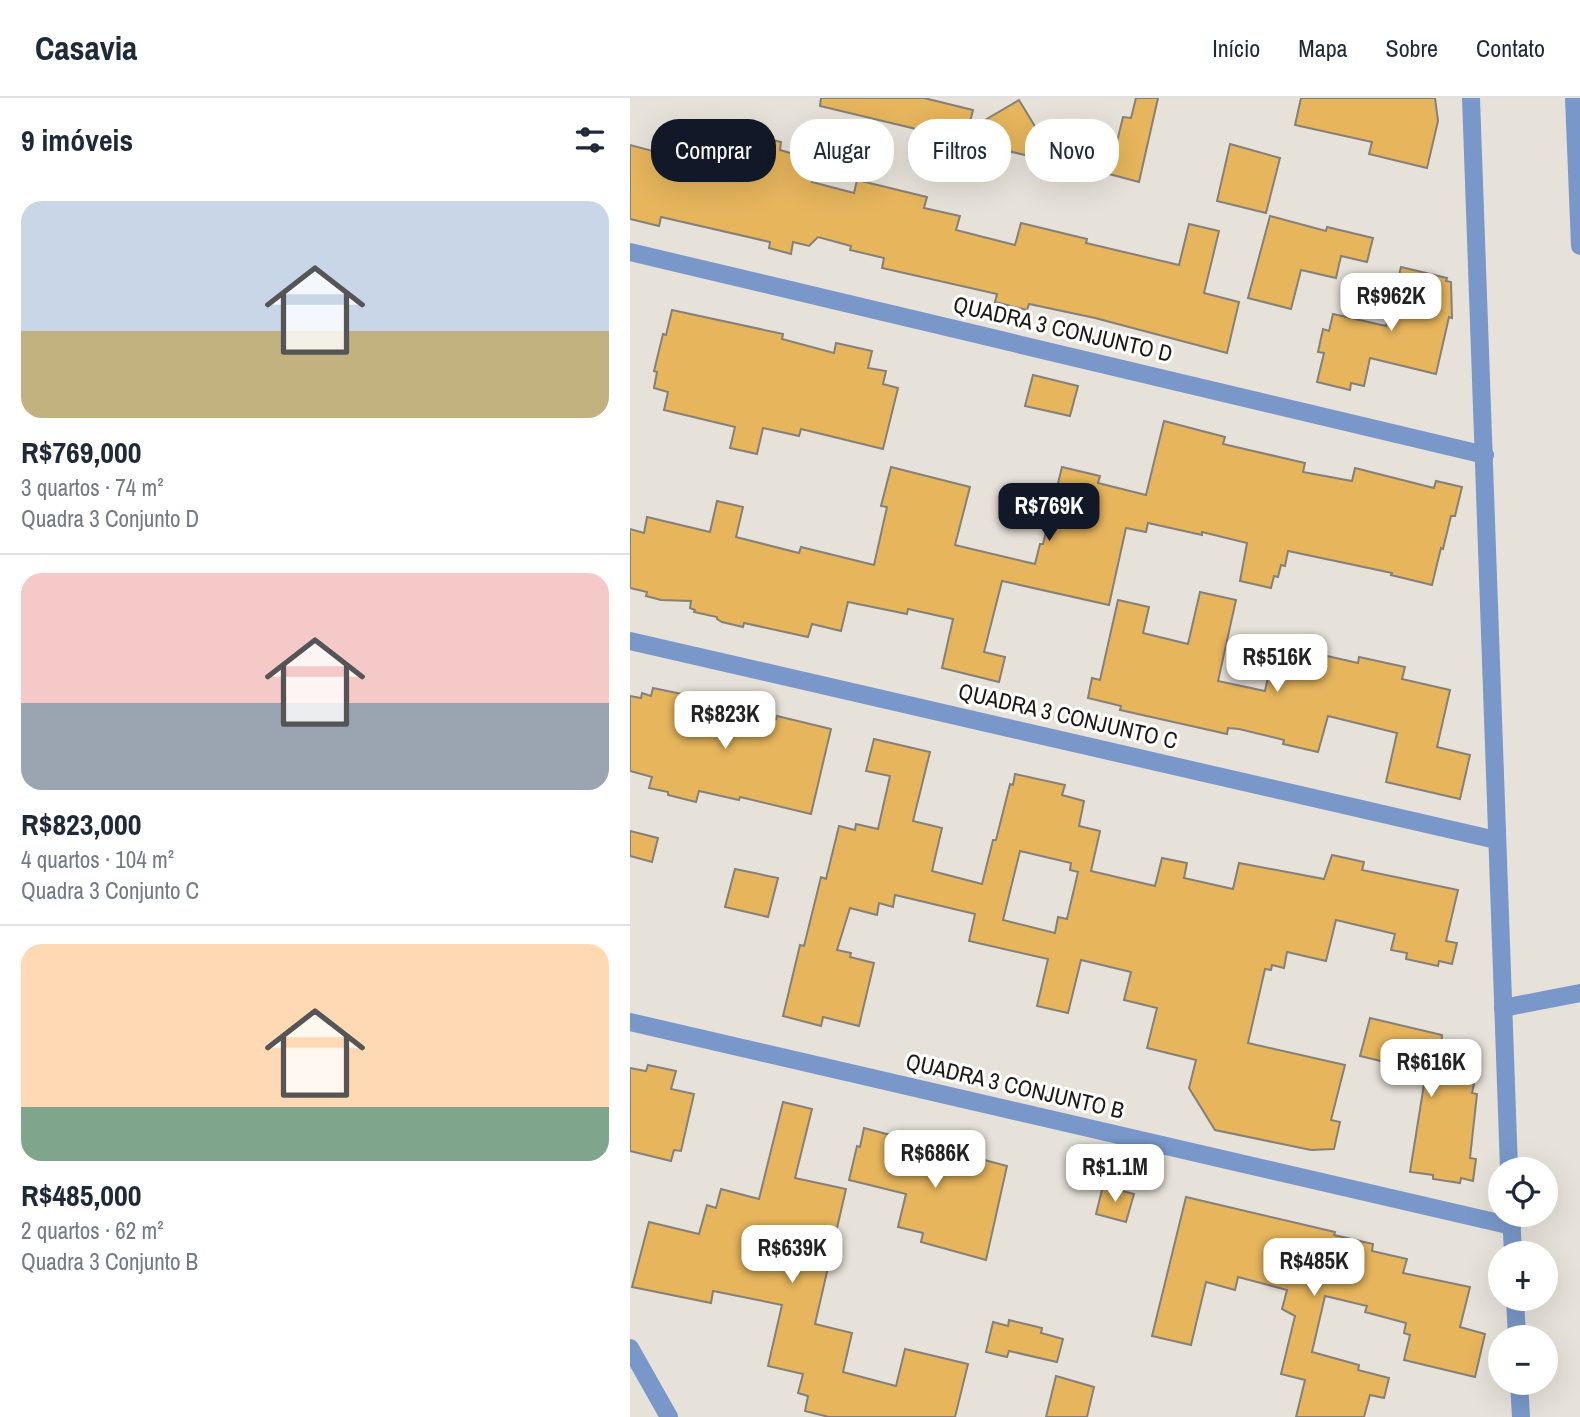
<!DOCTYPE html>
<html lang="pt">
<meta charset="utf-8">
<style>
body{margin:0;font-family:"Archivo Narrow",sans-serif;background:#f6f6f7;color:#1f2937;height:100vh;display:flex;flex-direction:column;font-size:26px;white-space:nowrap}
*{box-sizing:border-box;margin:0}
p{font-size:23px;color:#747a83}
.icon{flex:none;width:38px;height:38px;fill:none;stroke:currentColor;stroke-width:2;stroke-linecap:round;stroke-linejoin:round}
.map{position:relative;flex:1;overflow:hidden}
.sheet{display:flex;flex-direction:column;background:#fff;width:630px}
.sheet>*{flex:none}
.hud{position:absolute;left:21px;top:21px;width:665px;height:63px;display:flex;gap:14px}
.tools{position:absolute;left:858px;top:1059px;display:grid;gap:14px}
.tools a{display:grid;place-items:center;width:70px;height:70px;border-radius:50%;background:#fff;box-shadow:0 7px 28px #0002;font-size:35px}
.price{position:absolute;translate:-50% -60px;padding:0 16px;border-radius:14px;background:#fff;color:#222;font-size:23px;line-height:46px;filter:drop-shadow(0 2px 4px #0008)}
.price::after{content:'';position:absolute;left:50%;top:42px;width:21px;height:16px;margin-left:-10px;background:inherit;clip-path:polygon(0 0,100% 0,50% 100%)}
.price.active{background:#111827;color:#fff}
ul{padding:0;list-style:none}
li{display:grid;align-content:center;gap:14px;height:371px;padding:0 21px}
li+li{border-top:2px solid #e0e1e3}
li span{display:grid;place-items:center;height:217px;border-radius:21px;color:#555}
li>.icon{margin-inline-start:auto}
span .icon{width:126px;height:126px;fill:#fffc;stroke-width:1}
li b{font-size:30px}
h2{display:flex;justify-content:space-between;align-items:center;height:84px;padding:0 21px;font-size:30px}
.pill{padding:0 24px;border-radius:28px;background:#fff;box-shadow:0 7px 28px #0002;font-size:24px;line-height:63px}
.pill.active{background:#111827;color:#fff}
header{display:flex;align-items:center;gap:42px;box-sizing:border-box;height:98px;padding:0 35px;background:#fff;border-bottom:2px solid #e0e1e3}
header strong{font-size:33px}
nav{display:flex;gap:38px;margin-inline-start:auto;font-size:24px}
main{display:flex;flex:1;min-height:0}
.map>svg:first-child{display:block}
.building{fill:#e6b55c;stroke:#858078;stroke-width:2;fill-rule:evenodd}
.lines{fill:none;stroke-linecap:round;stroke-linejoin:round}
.minor{stroke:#7998c9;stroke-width:18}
.labels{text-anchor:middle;stroke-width:6;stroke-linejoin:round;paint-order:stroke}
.street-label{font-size:23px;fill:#1b1916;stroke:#fff}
</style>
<header>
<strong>Casavia</strong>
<nav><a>Início</a><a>Mapa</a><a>Sobre</a><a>Contato</a></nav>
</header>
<main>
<section class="sheet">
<h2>9 imóveis<svg class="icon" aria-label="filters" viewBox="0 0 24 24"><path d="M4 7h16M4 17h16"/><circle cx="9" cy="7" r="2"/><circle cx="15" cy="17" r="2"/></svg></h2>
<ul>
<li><span style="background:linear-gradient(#c9d6e8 60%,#c2b280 0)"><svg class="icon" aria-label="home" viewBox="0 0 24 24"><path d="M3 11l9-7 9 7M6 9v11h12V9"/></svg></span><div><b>R$769,000</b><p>3 quartos · 74 m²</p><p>Quadra 3 Conjunto D</p></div></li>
<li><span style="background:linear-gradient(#f6c9c9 60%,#9aa5b1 0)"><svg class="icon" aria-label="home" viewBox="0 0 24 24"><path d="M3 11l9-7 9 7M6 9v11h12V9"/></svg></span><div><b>R$823,000</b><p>4 quartos · 104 m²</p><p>Quadra 3 Conjunto C</p></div></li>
<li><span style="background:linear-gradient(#ffd9b3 75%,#7fa58c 0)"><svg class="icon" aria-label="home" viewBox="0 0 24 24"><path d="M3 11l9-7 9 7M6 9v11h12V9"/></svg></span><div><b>R$485,000</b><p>2 quartos · 62 m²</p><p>Quadra 3 Conjunto B</p></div></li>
</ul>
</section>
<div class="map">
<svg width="950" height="1319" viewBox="0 0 950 1319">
<rect width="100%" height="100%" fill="#e7e2d9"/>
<g class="building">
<path d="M 191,0 L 294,0 L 343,12 L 338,32 L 389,2 L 406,30 L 399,58 L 190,8 Z"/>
<path d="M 506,0 L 528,0 L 509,84 L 479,76 L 493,19 L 501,20 Z"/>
<path d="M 671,0 L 805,0 L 808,23 L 797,70 L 739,56 L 742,44 L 665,27 Z"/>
<path d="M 83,27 L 151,44 L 150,52 L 167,57 L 167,61 L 187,66 L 182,84 L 224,95 L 227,82 L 297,99 L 294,110 L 330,118 L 326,132 L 385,147 L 391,125 L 457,141 L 456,145 L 549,167 L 559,126 L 589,133 L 574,195 L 609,204 L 597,255 L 465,220 L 399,206 L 397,212 L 365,204 L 367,196 L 252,170 L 254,160 L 220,152 L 221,148 L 188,139 L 179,148 L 163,144 L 161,156 L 139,150 L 140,144 L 31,119 L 29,128 L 0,121 L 0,47 L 72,66 Z"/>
<path d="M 600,46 L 650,60 L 636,115 L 587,103 Z"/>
<path d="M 640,118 L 696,133 L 697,129 L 743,140 L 737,164 L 711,158 L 706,180 L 671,172 L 661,211 L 618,200 Z"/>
<path d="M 771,169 L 817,180 L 816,183 L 821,184 L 822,220 L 819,219 L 806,276 L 740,260 L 734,288 L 721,285 L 720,292 L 687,284 L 694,255 L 688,254 L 693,231 L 699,233 L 703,216 L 756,228 Z"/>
<path d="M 42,212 L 153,236 L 152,241 L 204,255 L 206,245 L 242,253 L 238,270 L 256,273 L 253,286 L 268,290 L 253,351 L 171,331 L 169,338 L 133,330 L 127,356 L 100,350 L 105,329 L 34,312 L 38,294 L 24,290 L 27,274 L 24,273 L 33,236 L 36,237 Z"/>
<path d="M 403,277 L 448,288 L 440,318 L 395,308 Z"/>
<path d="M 534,323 L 595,339 L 593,346 L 675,365 L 673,374 L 722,383 L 725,370 L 804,390 L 806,383 L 832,389 L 825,418 L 821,418 L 813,451 L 811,450 L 802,487 L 761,477 L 762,475 L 658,453 L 655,468 L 651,467 L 648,479 L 644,478 L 641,490 L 610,483 L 617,445 L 572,434 L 572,437 L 518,425 L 516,434 L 496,430 L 479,507 L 372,483 L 354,554 L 375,559 L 369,584 L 312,570 L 323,521 L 278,511 L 277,516 L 218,504 L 211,533 L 182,526 L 178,539 L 114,525 L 113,529 L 92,524 L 87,521 L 87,519 L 64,514 L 65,512 L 60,510 L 61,503 L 31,502 L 16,498 L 17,494 L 0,490 L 0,431 L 14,435 L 17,419 L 80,434 L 87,403 L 113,409 L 106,439 L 169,455 L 171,449 L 244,467 L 257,409 L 251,408 L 261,369 L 340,389 L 325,447 L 405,466 L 410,446 L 413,446 L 432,369 L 470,378 L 468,385 L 516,397 Z"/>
<path d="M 570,494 L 606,502 L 588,583 L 635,593 L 644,551 L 648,552 L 648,548 L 653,548 L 728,565 L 729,559 L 775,569 L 772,581 L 820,592 L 807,649 L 840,657 L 830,701 L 756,684 L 767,635 L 698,618 L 688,654 L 653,646 L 654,642 L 609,631 L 598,630 L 597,636 L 490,612 L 491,608 L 458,600 L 462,580 L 470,582 L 488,502 L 519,509 L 513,535 L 558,546 Z"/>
<path d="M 23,590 L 105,607 L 104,611 L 146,621 L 147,618 L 201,631 L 181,716 L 110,699 L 109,702 L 69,693 L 66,704 L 38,697 L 38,694 L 19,690 L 22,679 L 0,673 L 0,598 L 11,600 L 12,595 L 21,598 Z"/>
<path d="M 244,641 L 300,654 L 283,723 L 312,730 L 302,773 L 352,786 L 363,742 L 366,742 L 380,686 L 383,687 L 385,676 L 435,687 L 432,697 L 454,703 L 449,728 L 470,733 L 461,773 L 525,788 L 532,760 L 557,765 L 554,780 L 603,791 L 609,765 L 694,781 L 702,757 L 734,764 L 732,772 L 828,792 L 816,843 L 827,845 L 822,866 L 809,863 L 808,868 L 776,861 L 777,855 L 761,852 L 765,836 L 706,822 L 696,863 L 657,854 L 654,870 L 642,867 L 641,872 L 635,871 L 618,945 L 715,967 L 701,1022 L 710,1024 L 704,1051 L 681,1052 L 585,1032 L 559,990 L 566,962 L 517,950 L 527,910 L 494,902 L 501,874 L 451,862 L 438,915 L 407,908 L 418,861 L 339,843 L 345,816 L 265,797 L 263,809 L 249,805 L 247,817 L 220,810 L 207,852 L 221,855 L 220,859 L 244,865 L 229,928 L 193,919 L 191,928 L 153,918 L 170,847 L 174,848 L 191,779 L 196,781 L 209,728 L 225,732 L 226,726 L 248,731 L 260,678 L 236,673 ZM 390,753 L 441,765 L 440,772 L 448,774 L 437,821 L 428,819 L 425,835 L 373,822 Z"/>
<path d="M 0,733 L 28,740 L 22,764 L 0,758 Z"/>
<path d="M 105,771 L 148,780 L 138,819 L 95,809 Z"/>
<path d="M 740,920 L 812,937 L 811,947 L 825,949 L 823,982 L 844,986 L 842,995 L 847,996 L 840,1060 L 846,1061 L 843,1083 L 831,1080 L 830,1085 L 803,1081 L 803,1077 L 780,1074 L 796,974 L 730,958 Z"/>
<path d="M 18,967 L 46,973 L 41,991 L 64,996 L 51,1053 L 44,1052 L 41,1063 L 0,1053 L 0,970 L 16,973 Z"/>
<path d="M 153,1004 L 182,1011 L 165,1080 L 216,1091 L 185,1226 L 222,1235 L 213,1274 L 266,1288 L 275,1251 L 338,1266 L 325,1319 L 199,1319 L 175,1313 L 178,1298 L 168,1295 L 173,1276 L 138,1268 L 152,1207 L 83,1193 L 81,1205 L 2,1189 L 19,1124 L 69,1136 L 77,1107 L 86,1110 L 91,1091 L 129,1101 Z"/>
<path d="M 234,1030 L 377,1068 L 356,1162 L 291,1144 L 293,1135 L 268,1129 L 276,1096 L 219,1082 L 227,1048 L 230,1049 Z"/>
<path d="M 473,1088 L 504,1096 L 496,1124 L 466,1116 Z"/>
<path d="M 556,1099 L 705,1134 L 704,1137 L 743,1146 L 742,1153 L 777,1161 L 773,1175 L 840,1189 L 830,1229 L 855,1236 L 845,1279 L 774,1262 L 780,1237 L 774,1235 L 776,1225 L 735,1214 L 737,1208 L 695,1198 L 682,1254 L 729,1267 L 728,1272 L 759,1280 L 754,1300 L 740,1297 L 734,1319 L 666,1319 L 675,1282 L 651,1276 L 665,1218 L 652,1211 L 657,1192 L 608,1179 L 605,1192 L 576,1184 L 561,1247 L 522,1238 Z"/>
<path d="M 379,1222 L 412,1230 L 411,1235 L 433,1241 L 427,1264 L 379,1253 L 377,1259 L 356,1254 L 363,1224 L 378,1228 Z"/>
<path d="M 426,1278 L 464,1289 L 457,1319 L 416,1319 Z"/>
</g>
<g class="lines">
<g class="minor">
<path d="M 841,0 L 879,1071"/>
<path d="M 944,0 L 950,148"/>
<path d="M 0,154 L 855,357"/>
<path d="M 0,543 L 866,742"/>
<path d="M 873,910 L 950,895"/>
<path d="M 0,924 L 882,1128"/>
<path d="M 881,1116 L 883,1155"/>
<path d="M 885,1200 L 887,1239"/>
<path d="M 0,1250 L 39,1319"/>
<path d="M 889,1284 L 891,1319"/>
</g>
</g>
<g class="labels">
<g class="street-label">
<text transform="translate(433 231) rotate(13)" y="8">QUADRA 3 CONJUNTO D</text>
<text transform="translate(438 618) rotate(13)" y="8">QUADRA 3 CONJUNTO C</text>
<text transform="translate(385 988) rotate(13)" y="8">QUADRA 3 CONJUNTO B</text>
</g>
</g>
</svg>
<div class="tools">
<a><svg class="icon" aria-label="locate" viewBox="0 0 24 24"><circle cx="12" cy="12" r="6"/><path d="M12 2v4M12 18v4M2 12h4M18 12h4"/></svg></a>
<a>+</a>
<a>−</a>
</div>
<b class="price" style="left:761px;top:235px">R$962K</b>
<b class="price active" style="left:419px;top:445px">R$769K</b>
<b class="price" style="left:647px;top:596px">R$516K</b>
<b class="price" style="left:95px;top:653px">R$823K</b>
<b class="price" style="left:801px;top:1001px">R$616K</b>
<b class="price" style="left:305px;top:1092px">R$686K</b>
<b class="price" style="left:485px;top:1106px">R$1.1M</b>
<b class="price" style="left:162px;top:1187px">R$639K</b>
<b class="price" style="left:684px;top:1200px">R$485K</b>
<div class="hud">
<a class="pill active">Comprar</a>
<a class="pill">Alugar</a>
<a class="pill">Filtros</a>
<a class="pill">Novo</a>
</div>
</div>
</main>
